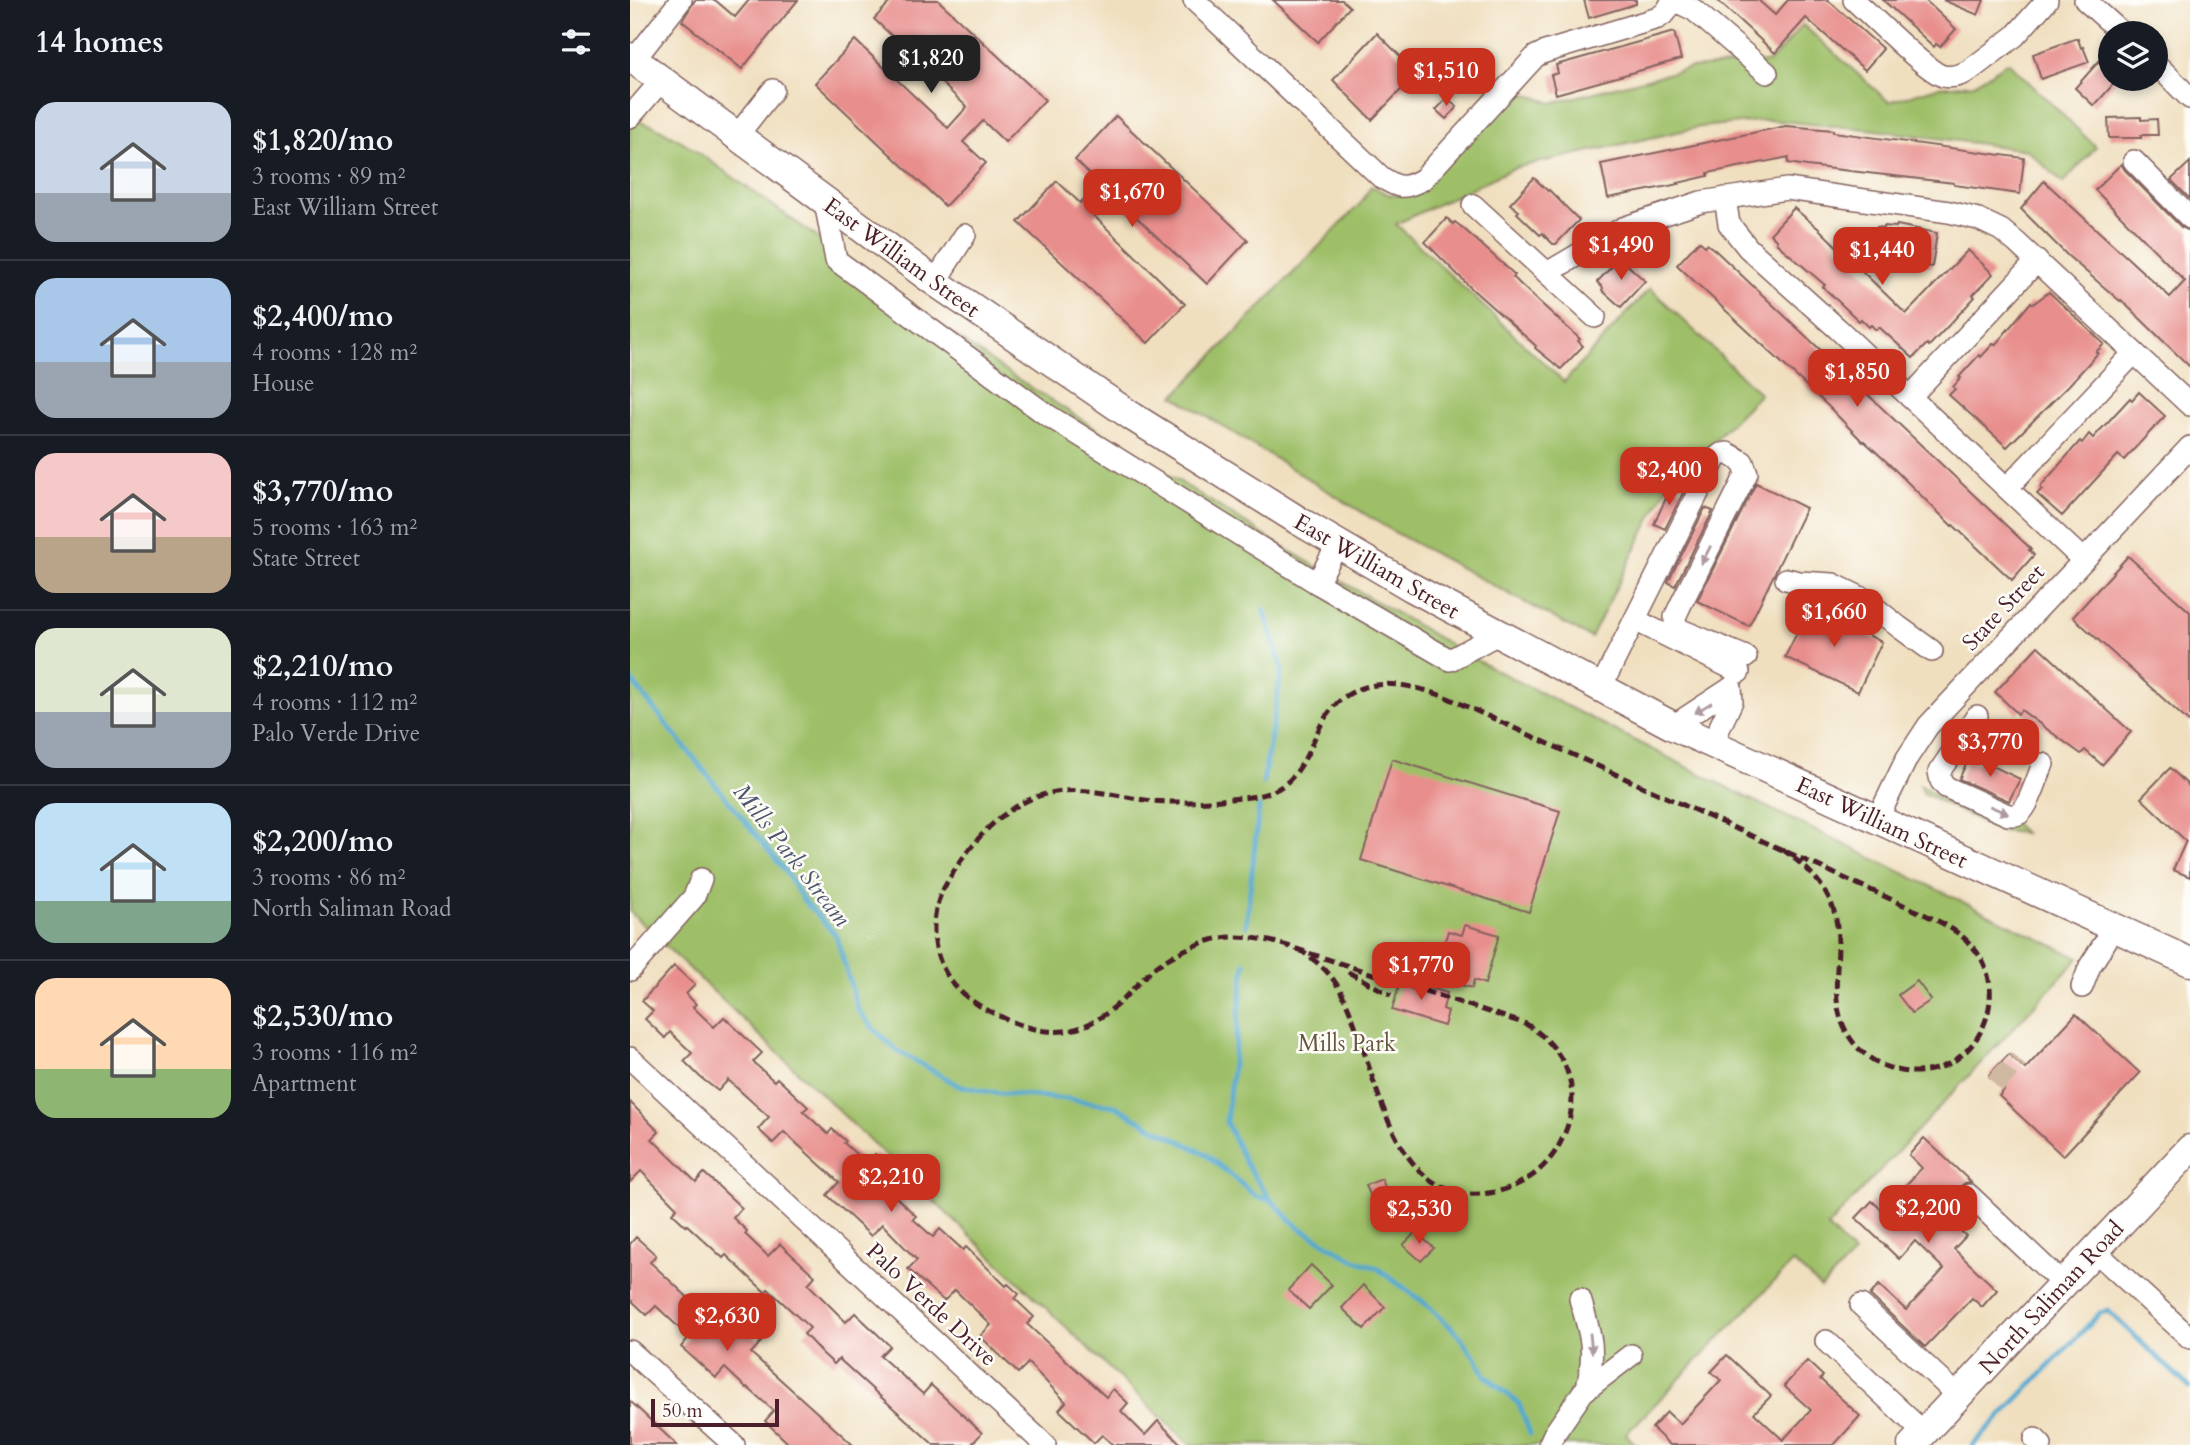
<!DOCTYPE html>
<meta charset="utf-8">
<style>
body{margin:0;font-family:Cardo,serif;background:#20242c;color:#f1f3f6;height:100vh;display:flex;flex-direction:column;font-size:26px;white-space:nowrap}
*{box-sizing:border-box;margin:0}
p{font-size:23px;color:#9ea1a6}
.icon{flex:none;width:38px;height:38px;fill:none;stroke:currentColor;stroke-width:2;stroke-linecap:round;stroke-linejoin:round}
.map{position:relative;flex:1;overflow:hidden}
.side{display:flex;flex-direction:column;background:#171b24;width:630px}
.side>*{flex:none}
.fabs{position:absolute;left:1468px;top:21px;display:grid;gap:14px}
.fabs a{display:grid;place-items:center;width:70px;height:70px;border-radius:50%;background:#171b24;box-shadow:0 4px 10px #0003;font-size:35px}
.scale{position:absolute;left:21px;bottom:18px;width:128px;box-sizing:border-box;padding-left:7px;border:4px solid #4a1f2b;border-top:0;font-size:19px;line-height:24px;white-space:nowrap;color:#4a1f2b;-webkit-text-stroke:5px #fdfcf7;paint-order:stroke}
.price{position:absolute;translate:-50% -60px;padding:0 16px;border-radius:14px;background:#c8321e;color:#fff;font-size:23px;line-height:46px;filter:drop-shadow(0 2px 4px #0008)}
.price::after{content:'';position:absolute;left:50%;top:42px;width:21px;height:16px;margin-left:-10px;background:inherit;clip-path:polygon(0 0,100% 0,50% 100%)}
.price.active{background:#222;color:#fff}
ul{padding:0;list-style:none}
li{display:flex;align-items:center;gap:21px;height:175px;padding:0 35px}
li+li{border-top:2px solid #363941}
li span{display:grid;place-items:center;flex:none;width:196px;height:140px;border-radius:21px;color:#555}
li>.icon{margin-inline-start:auto}
span .icon{width:84px;height:84px;fill:#fffc;stroke-width:1}
li b{font-size:30px}
h2{display:flex;justify-content:space-between;align-items:center;height:84px;padding:0 35px;font-size:30px}
main{display:flex;flex:1;min-height:0}
.map>svg:first-child{display:block}
.green{fill:#9ebf68;stroke:#746f4a;stroke-width:2}
.lines{fill:none;stroke-linecap:round;stroke-linejoin:round}
.stream{stroke:#52a8cf;stroke-width:5}
.building{fill:#e88e8c}
.minor-tunnel{stroke:#cfb9a1;stroke-width:21;stroke-dasharray:21 10;stroke-linecap:butt}
.minor-casing{stroke:#84625f;stroke-width:24}
.major-casing{stroke:#84625f;stroke-width:31}
.minor{stroke:#fff;stroke-width:21}
.major{stroke:#fff;stroke-width:28}
.rail{stroke:#4a1f2b;stroke-width:5;stroke-dasharray:10 5;stroke-linecap:butt}
.oneway{fill:#ae9aa0}
.labels{text-anchor:middle;stroke-width:5;stroke-linejoin:round;paint-order:stroke}
.street-label{font-size:23px;fill:#4a1f2b;stroke:#fdfcf7}
.park-label{font-size:23px;fill:#675740;stroke:#fdfcf7}
.water-label{font-size:24px;font-style:italic;fill:#4d566d;stroke:#fdfcf7}
</style>
<main>
<section class="side">
<h2>14 homes<svg class="icon" aria-label="filters" viewBox="0 0 24 24"><path d="M4 7h16M4 17h16"/><circle cx="9" cy="7" r="2"/><circle cx="15" cy="17" r="2"/></svg></h2>
<ul>
<li><span style="background:linear-gradient(#c9d6e8 65%,#9aa5b1 0)"><svg class="icon" aria-label="home" viewBox="0 0 24 24"><path d="M3 11l9-7 9 7M6 9v11h12V9"/></svg></span><div><b>$1,820/mo</b><p>3 rooms · 89 m²</p><p>East William Street</p></div></li>
<li><span style="background:linear-gradient(#a9c7e8 60%,#9aa5b1 0)"><svg class="icon" aria-label="home" viewBox="0 0 24 24"><path d="M3 11l9-7 9 7M6 9v11h12V9"/></svg></span><div><b>$2,400/mo</b><p>4 rooms · 128 m²</p><p>House</p></div></li>
<li><span style="background:linear-gradient(#f6c9c9 60%,#b9a48a 0)"><svg class="icon" aria-label="home" viewBox="0 0 24 24"><path d="M3 11l9-7 9 7M6 9v11h12V9"/></svg></span><div><b>$3,770/mo</b><p>5 rooms · 163 m²</p><p>State Street</p></div></li>
<li><span style="background:linear-gradient(#dfe7d0 60%,#9aa5b1 0)"><svg class="icon" aria-label="home" viewBox="0 0 24 24"><path d="M3 11l9-7 9 7M6 9v11h12V9"/></svg></span><div><b>$2,210/mo</b><p>4 rooms · 112 m²</p><p>Palo Verde Drive</p></div></li>
<li><span style="background:linear-gradient(#bfe0f5 70%,#7fa58c 0)"><svg class="icon" aria-label="home" viewBox="0 0 24 24"><path d="M3 11l9-7 9 7M6 9v11h12V9"/></svg></span><div><b>$2,200/mo</b><p>3 rooms · 86 m²</p><p>North Saliman Road</p></div></li>
<li><span style="background:linear-gradient(#ffd9b3 65%,#8fb573 0)"><svg class="icon" aria-label="home" viewBox="0 0 24 24"><path d="M3 11l9-7 9 7M6 9v11h12V9"/></svg></span><div><b>$2,530/mo</b><p>3 rooms · 116 m²</p><p>Apartment</p></div></li>
</ul>
</section>
<div class="map">
<svg width="1560" height="1445" viewBox="0 0 1560 1445">
<rect width="100%" height="100%" fill="#fdfcf7"/>
<filter id="ink" filterUnits="userSpaceOnUse"><feTurbulence type="fractalNoise" baseFrequency=".0143" numOctaves="2"/><feDisplacementMap in="SourceGraphic" scale="14" xChannelSelector="R" yChannelSelector="G"/><feConvolveMatrix kernelMatrix="1 2 1 2 8 2 1 2 1" color-interpolation-filters="sRGB"/></filter>
<filter id="wash" filterUnits="userSpaceOnUse"><feTurbulence type="fractalNoise" baseFrequency=".00686" numOctaves="4" result="noise"/><feDisplacementMap in="SourceGraphic" scale="28" xChannelSelector="R" yChannelSelector="G"/><feGaussianBlur stdDeviation="1.57" result="paint"/><feColorMatrix in="noise" values="0 0 0 0 0 0 0 0 0 0 0 0 0 0 0 0 0 1.4 0 .05"/><feComposite in="paint" operator="in"/></filter>
<g filter="url(#wash)">
<rect width="100%" height="100%" fill="#f0dfbf"/>
<g class="green">
<path d="M 1173,25 L 1259,102 L 1307,87 L 1344,84 L 1378,62 L 1466,147 L 1433,183 L 1397,150 L 1246,130 L 1139,120 L 1070,127 L 884,168 L 766,224 L 934,382 L 1020,288 L 1130,394 L 1036,488 L 961,638 L 764,532 L 544,396 L 731,203 L 741,186 L 760,195 L 778,194 L 887,91 L 922,103 L 1060,68 L 1140,62 Z"/>
<path d="M 0,118 L 24,126 L 55,143 L 372,369 L 648,544 L 848,661 L 1120,799 L 1449,958 L 1197,1227 L 1224,1254 L 1191,1288 L 1163,1262 L 996,1434 L 1006,1445 L 560,1445 L 0,912 Z"/>
<path d="M 1290,785 L 1314,799 L 1352,811 L 1360,819 L 1385,824 L 1394,833 L 1370,831 L 1293,793 Z"/>
</g>
<g class="lines">
<g class="stream">
<path d="M 0,679 L 156,872 L 173,900 L 206,935 L 228,1010 L 244,1029 L 266,1050 L 328,1085 L 359,1092 L 438,1099 L 485,1106 L 522,1127 L 574,1153 L 627,1197 L 641,1200 L 668,1227 L 723,1259 L 747,1268 L 796,1304 L 830,1336 L 839,1350 L 846,1357 L 855,1375 L 889,1404 L 900,1434"/>
<path d="M 633,783 L 652,668 L 634,610"/>
<path d="M 616,926 L 629,807"/>
<path d="M 615,963 L 596,1122 L 617,1166 L 641,1200"/>
<path d="M 1343,1445 L 1470,1313 L 1478,1311 L 1560,1388"/>
</g>
</g>
<g id="blocks">
<g class="building">
<path d="M 65,0 L 85,0 L 105,17 L 119,0 L 168,0 L 112,69 L 52,21 Z"/>
<path d="M 262,0 L 308,0 L 415,100 L 375,142 L 353,121 L 333,142 L 356,163 L 315,206 L 185,83 L 225,40 L 318,128 L 337,107 L 244,19 Z"/>
<path d="M 643,0 L 712,0 L 720,7 L 688,42 Z"/>
<path d="M 954,0 L 1006,0 L 1006,4 L 959,18 Z"/>
<path d="M 1087,0 L 1128,0 L 1145,15 L 1158,0 L 1198,0 L 1253,49 L 1235,70 L 1176,18 L 1145,53 Z"/>
<path d="M 1253,0 L 1295,0 L 1326,29 L 1310,47 L 1306,44 L 1304,47 Z"/>
<path d="M 1313,0 L 1354,0 L 1348,15 Z"/>
<path d="M 1044,32 L 1051,59 L 926,94 L 921,75 L 928,73 L 926,65 Z"/>
<path d="M 747,33 L 787,73 L 742,120 L 703,80 Z"/>
<path d="M 1445,39 L 1448,39 L 1451,48 L 1453,47 L 1459,62 L 1411,79 L 1403,54 Z"/>
<path d="M 1469,61 L 1480,72 L 1480,79 L 1488,79 L 1464,106 L 1445,88 Z"/>
<path d="M 817,98 L 827,107 L 816,119 L 806,110 Z"/>
<path d="M 486,116 L 618,240 L 577,284 L 484,196 L 464,216 L 555,304 L 518,343 L 388,222 L 427,181 L 450,203 L 469,183 L 445,160 Z"/>
<path d="M 1511,117 L 1511,120 L 1527,119 L 1528,135 L 1511,135 L 1511,138 L 1479,138 L 1478,118 Z"/>
<path d="M 1156,126 L 1203,130 L 1203,132 L 1394,158 L 1390,194 L 1324,185 L 1324,183 L 1177,166 L 1158,163 L 1159,157 L 1078,173 L 1078,176 L 1048,183 L 1049,184 L 978,198 L 971,164 Z"/>
<path d="M 1560,162 L 1560,199 L 1541,180 Z"/>
<path d="M 1491,164 L 1495,170 L 1551,227 L 1560,231 L 1560,367 L 1491,300 L 1490,301 L 1438,256 L 1391,209 L 1414,181 L 1540,297 L 1555,281 L 1465,190 Z"/>
<path d="M 904,178 L 918,191 L 919,190 L 949,220 L 926,244 L 923,244 L 912,233 L 910,235 L 887,213 L 889,211 L 880,204 Z"/>
<path d="M 1164,208 L 1189,229 L 1276,314 L 1338,250 L 1363,274 L 1343,295 L 1345,297 L 1319,325 L 1299,346 L 1297,344 L 1283,358 L 1249,327 L 1246,330 L 1241,325 L 1239,327 L 1231,319 L 1229,321 L 1193,287 L 1195,285 L 1146,243 L 1147,241 L 1140,234 Z"/>
<path d="M 817,218 L 823,224 L 825,222 L 834,229 L 863,255 L 885,275 L 883,277 L 891,285 L 950,339 L 948,341 L 953,346 L 931,369 L 905,348 L 906,346 L 842,289 L 795,242 Z"/>
<path d="M 1267,225 L 1307,233 L 1302,267 L 1243,259 L 1247,227 L 1254,228 L 1254,226 L 1266,227 Z"/>
<path d="M 1069,241 L 1075,246 L 1077,244 L 1086,251 L 1401,549 L 1399,550 L 1404,555 L 1382,580 L 1323,525 L 1322,526 L 1258,463 L 1234,441 L 1233,442 L 1198,406 L 1047,265 Z"/>
<path d="M 990,258 L 1015,281 L 991,307 L 974,292 L 972,290 L 973,288 L 967,282 Z"/>
<path d="M 1419,292 L 1474,344 L 1466,352 L 1468,353 L 1439,385 L 1377,447 L 1319,395 L 1325,389 L 1323,387 L 1331,378 L 1329,377 L 1349,355 L 1351,357 L 1363,344 L 1365,345 L 1401,302 L 1403,304 Z"/>
<path d="M 1509,392 L 1535,416 L 1494,460 L 1488,455 L 1432,516 L 1407,494 L 1412,489 L 1410,487 L 1450,441 L 1452,443 L 1459,434 L 1463,438 L 1500,398 L 1502,400 Z"/>
<path d="M 1126,483 L 1176,508 L 1119,626 L 1067,601 Z"/>
<path d="M 1042,485 L 1054,491 L 1035,529 L 1024,524 Z"/>
<path d="M 1075,508 L 1083,511 L 1045,586 L 1038,582 Z"/>
<path d="M 1498,556 L 1560,612 L 1560,723 L 1443,617 Z"/>
<path d="M 1180,606 L 1252,642 L 1228,692 L 1155,657 Z"/>
<path d="M 1408,646 L 1501,732 L 1472,765 L 1455,750 L 1451,754 L 1391,710 L 1388,714 L 1365,692 Z"/>
<path d="M 762,759 L 930,811 L 899,912 L 731,860 Z"/>
<path d="M 1338,760 L 1347,764 L 1350,760 L 1390,779 L 1379,801 L 1329,779 Z"/>
<path d="M 1540,768 L 1560,787 L 1560,877 L 1543,870 L 1556,841 L 1511,798 Z"/>
<path d="M 835,925 L 869,935 L 855,984 L 844,980 L 842,988 L 818,981 L 824,958 L 811,954 L 818,931 L 832,935 Z"/>
<path d="M 44,966 L 65,985 L 56,994 L 66,1004 L 63,1007 L 84,1027 L 94,1017 L 116,1038 L 132,1053 L 123,1062 L 144,1081 L 147,1078 L 178,1107 L 173,1111 L 198,1134 L 202,1129 L 216,1141 L 214,1143 L 236,1163 L 245,1154 L 258,1167 L 247,1179 L 286,1216 L 283,1219 L 303,1237 L 310,1229 L 333,1250 L 336,1247 L 376,1286 L 378,1284 L 389,1294 L 385,1299 L 404,1317 L 397,1324 L 476,1397 L 483,1389 L 498,1403 L 491,1411 L 515,1435 L 528,1421 L 552,1445 L 483,1445 L 472,1435 L 464,1443 L 429,1410 L 436,1402 L 398,1363 L 388,1373 L 350,1336 L 361,1325 L 325,1290 L 314,1301 L 278,1269 L 287,1260 L 252,1224 L 241,1236 L 197,1195 L 209,1182 L 154,1132 L 143,1143 L 128,1129 L 139,1117 L 98,1080 L 88,1091 L 70,1077 L 54,1061 L 62,1053 L 40,1032 L 35,1038 L 15,1019 L 23,1011 L 12,1001 Z"/>
<path d="M 771,979 L 817,993 L 813,1009 L 818,1011 L 814,1026 L 762,1010 Z"/>
<path d="M 1287,981 L 1301,1000 L 1282,1013 L 1268,995 Z"/>
<path d="M 1446,1014 L 1510,1073 L 1433,1156 L 1369,1096 L 1374,1090 L 1359,1075 L 1379,1054 L 1395,1069 Z"/>
<path d="M 0,1102 L 29,1132 L 22,1139 L 66,1182 L 74,1173 L 112,1208 L 103,1218 L 117,1231 L 115,1234 L 138,1256 L 150,1244 L 185,1276 L 178,1284 L 216,1322 L 225,1313 L 260,1346 L 250,1356 L 293,1394 L 301,1385 L 352,1433 L 341,1445 L 304,1445 L 209,1359 L 204,1364 L 191,1352 L 174,1334 L 180,1328 L 138,1289 L 135,1292 L 96,1255 L 93,1258 L 57,1225 L 56,1226 L 42,1213 L 47,1208 L 11,1171 L 0,1182 Z"/>
<path d="M 1294,1138 L 1341,1182 L 1335,1183 L 1329,1187 L 1326,1198 L 1312,1214 L 1336,1236 L 1324,1249 L 1367,1290 L 1352,1307 L 1342,1298 L 1295,1347 L 1240,1295 L 1249,1285 L 1276,1310 L 1314,1269 L 1285,1241 L 1269,1259 L 1226,1218 L 1242,1201 L 1252,1210 L 1292,1168 L 1279,1155 Z"/>
<path d="M 752,1179 L 761,1204 L 746,1209 L 736,1185 Z"/>
<path d="M 786,1232 L 804,1248 L 791,1261 L 773,1245 Z"/>
<path d="M 6,1237 L 26,1255 L 20,1262 L 65,1304 L 68,1301 L 104,1334 L 113,1325 L 131,1342 L 121,1353 L 223,1445 L 160,1445 L 135,1421 L 144,1411 L 117,1387 L 116,1388 L 95,1368 L 86,1378 L 51,1347 L 59,1337 L 26,1306 L 17,1315 L 0,1299 L 0,1244 Z"/>
<path d="M 681,1265 L 702,1285 L 679,1309 L 658,1290 Z"/>
<path d="M 733,1285 L 755,1307 L 734,1329 L 712,1308 Z"/>
<path d="M 1097,1355 L 1141,1396 L 1124,1413 L 1153,1440 L 1181,1410 L 1154,1386 L 1177,1361 L 1193,1376 L 1190,1379 L 1230,1416 L 1204,1445 L 1040,1445 L 1022,1428 L 1037,1412 L 1050,1424 L 1091,1380 L 1081,1372 Z"/>
<path d="M 0,1401 L 47,1445 L 0,1445 Z"/>
</g>
</g>
</g>
<g filter="url(#ink)">
<use href="#blocks" fill-opacity="0" stroke="#84625f" stroke-width="2"/>
<g class="lines">
<path class="minor-tunnel" d="M 1365,1084 L 1388,1059"/>
<g class="minor-casing">
<g id="minor">
<path d="M 564,0 L 751,177 C 768,188 774,190 793,179 L 906,56 L 915,52 L 1028,18 L 1036,12 L 1043,0"/>
<path d="M 1043,0 L 1064,10 L 1137,73"/>
<path d="M 1224,0 C 1241,15 1297,72 1313,76 C 1323,78 1332,75 1340,70 L 1385,36 L 1417,0"/>
<path d="M 1455,0 L 1492,33"/>
<path d="M 4,60 L 51,0"/>
<path d="M 1526,64 L 1560,98"/>
<path d="M 0,117 L 31,81"/>
<path d="M 106,137 L 143,90"/>
<path d="M 1504,161 L 1560,218"/>
<path d="M 1095,198 L 1099,224 L 1118,248 L 1208,329 L 1453,560"/>
<path d="M 195,202 L 206,260 L 414,413 L 687,583 L 708,544"/>
<path d="M 843,205 L 965,317"/>
<path d="M 917,273 L 993,228 L 1071,202 L 1157,189 L 1319,212 L 1348,219 L 1371,230 L 1387,243 L 1560,405"/>
<path d="M 305,282 L 335,235"/>
<path d="M 1280,397 L 1407,261"/>
<path d="M 1377,488 L 1504,353"/>
<path d="M 1156,579 L 1169,582 L 1203,584 L 1234,599 L 1269,627 L 1302,651"/>
<path d="M 687,583 L 820,660 L 868,634"/>
<path d="M 1005,620 L 1109,672"/>
<path d="M 970,689 L 1085,459 L 1091,454 L 1097,453 L 1113,462 L 1117,473 L 1051,604 L 1045,617 L 1045,624 L 1051,630 L 1116,657"/>
<path d="M 1347,716 L 1309,772 L 1311,781 L 1316,787 L 1378,815 C 1383,815 1386,816 1390,813 C 1399,806 1408,776 1413,764"/>
<path d="M 1043,726 L 1101,688"/>
<path d="M 1082,744 L 1102,701 L 1101,688"/>
<path d="M 1247,820 L 1277,758 L 1298,726 L 1560,447"/>
<path d="M 0,970 L 64,897 L 71,879"/>
<path d="M 1452,987 L 1460,966 L 1484,928"/>
<path d="M 0,1058 L 415,1445"/>
<path d="M 1339,1195 L 1433,1284"/>
<path d="M 1465,1251 L 1560,1338"/>
<path d="M 950,1299 C 961,1336 966,1349 957,1388"/>
<path d="M 1231,1305 L 1328,1396"/>
<path d="M 1196,1341 L 1293,1432"/>
<path d="M 0,1351 L 104,1445"/>
<path d="M 1405,1439 L 1411,1445"/>
<path d="M 919,1445 L 924,1434 L 953,1392 L 1001,1355"/>
</g>
</g>
<g class="major-casing">
<g id="major">
<path d="M 0,57 L 305,282 L 503,417 L 669,521 L 781,587 L 1043,726 L 1560,962"/>
<path d="M 1282,1445 L 1560,1149"/>
</g>
</g>
<use href="#minor" class="minor"/>
<use href="#major" class="major"/>
<g class="rail">
<path d="M 668,949 C 687,961 702,973 712,994 C 747,1060 756,1214 865,1192 C 892,1186 914,1171 928,1147 C 955,1100 942,1052 896,1024 L 697,959 C 659,947 622,930 582,940 C 560,946 539,956 522,970 C 510,980 501,992 490,1002 C 453,1036 421,1039 376,1019 C 356,1010 335,1000 321,981 C 301,954 298,916 315,886 C 340,842 379,795 434,791 C 464,788 494,798 523,801 C 545,803 569,802 591,800 C 607,798 625,798 641,792 C 668,781 676,756 688,731 C 715,673 766,678 818,698 L 1289,912 C 1309,921 1328,930 1342,946 C 1373,980 1362,1033 1328,1058 C 1311,1071 1286,1075 1267,1070 C 1250,1066 1234,1056 1223,1042 C 1191,1000 1218,953 1203,908 C 1194,882 1174,865 1152,849"/>
<path d="M 718,972 L 761,995"/>
</g>
</g>
<defs><path id="oneway-solid" d="M-6-.8H1V-3.2L6.5 0L1 3.2V.8H-6Z" transform="scale(1.75)"/></defs>
<g class="oneway">
<use href="#oneway-solid" transform="translate(1076 555) rotate(117)"/>
<use href="#oneway-solid" transform="translate(1073 708) rotate(148)"/>
<use href="#oneway-solid" transform="translate(1369 810) rotate(23)"/>
<use href="#oneway-solid" transform="translate(961 1343) rotate(84)"/>
</g>
</g>
<g class="labels">
<g class="street-label">
<text transform="translate(272 257) rotate(36)" y="8">East William Street</text>
<text transform="translate(747 566) rotate(30)" y="8">East William Street</text>
<text transform="translate(1373 607) rotate(-47)" y="8">State Street</text>
<text transform="translate(1252 822) rotate(25)" y="8">East William Street</text>
<text transform="translate(1421 1297) rotate(-47)" y="8">North Saliman Road</text>
<text transform="translate(302 1304) rotate(43)" y="8">Palo Verde Drive</text>
</g>
<g class="park-label">
<text x="717" y="1051">Mills Park</text>
</g>
<g class="water-label">
<text transform="translate(162 855) rotate(52)" y="8">Mills Park Stream</text>
</g>
</g>
</svg>
<div class="fabs">
<a><svg class="icon" aria-label="layers" viewBox="0 0 24 24"><path d="M12 4l9 5-9 5-9-5zM3 14l9 5 9-5"/></svg></a>
</div>
<div class="scale">50 m</div>
<b class="price active" style="left:301px;top:95px">$1,820</b>
<b class="price" style="left:816px;top:108px">$1,510</b>
<b class="price" style="left:502px;top:229px">$1,670</b>
<b class="price" style="left:991px;top:282px">$1,490</b>
<b class="price" style="left:1252px;top:287px">$1,440</b>
<b class="price" style="left:1227px;top:409px">$1,850</b>
<b class="price" style="left:1039px;top:507px">$2,400</b>
<b class="price" style="left:1204px;top:649px">$1,660</b>
<b class="price" style="left:1360px;top:779px">$3,770</b>
<b class="price" style="left:791px;top:1002px">$1,770</b>
<b class="price" style="left:261px;top:1214px">$2,210</b>
<b class="price" style="left:1298px;top:1245px">$2,200</b>
<b class="price" style="left:789px;top:1246px">$2,530</b>
<b class="price" style="left:97px;top:1353px">$2,630</b>
</div>
</main>
